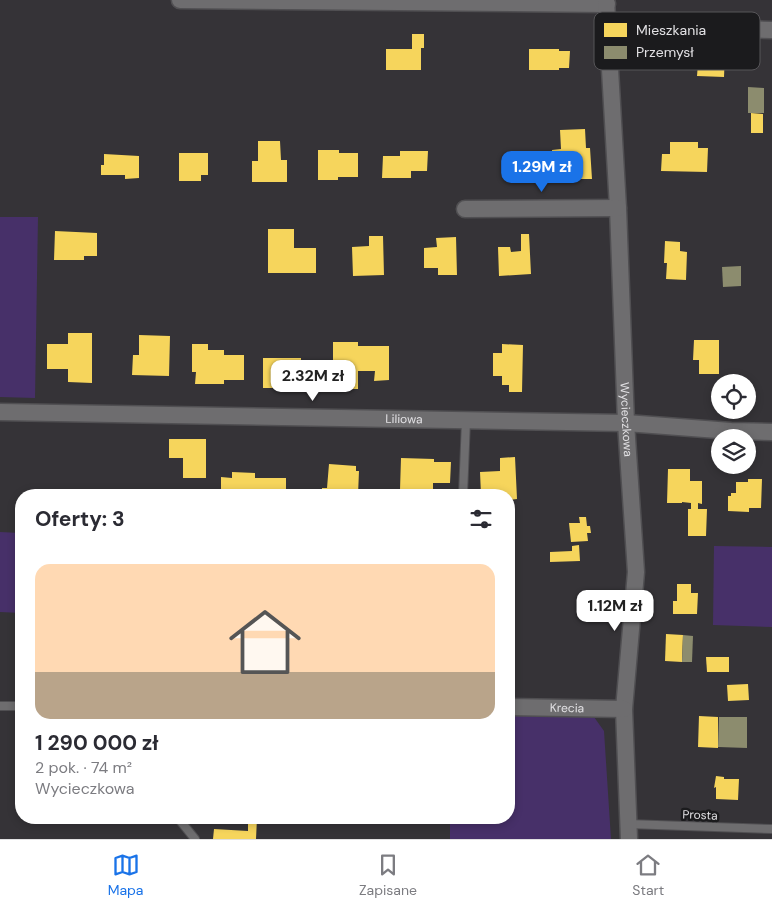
<!DOCTYPE html>
<html lang="pl">
<meta charset="utf-8">
<style>
body{margin:0;font-family:"DM Sans",sans-serif;background:#f2f2f3;color:#2b2b33;height:100vh;display:flex;flex-direction:column;font-size:19px;white-space:nowrap}
*{box-sizing:border-box;margin:0}
p{font-size:16px;color:#7c7c81}
.icon{flex:none;width:28px;height:28px;fill:none;stroke:currentColor;stroke-width:2;stroke-linecap:round;stroke-linejoin:round}
.map{position:relative;flex:1;overflow:hidden}
.details{position:absolute;left:15px;top:489px;width:500px;height:335px;display:flex;flex-direction:column;background:#fff;border-radius:20px;box-shadow:0 2px 8px #0003}
.details>*{flex:none}
.tools{position:absolute;left:711px;top:374px;display:grid;gap:10px}
.tools a{display:grid;place-items:center;width:45px;height:45px;border-radius:50%;background:#fff;box-shadow:0 2px 8px #0003;font-size:25px}
.price{position:absolute;translate:-50% -42px;padding:0 11px;border-radius:10px;background:#fff;color:#222;font-size:16px;line-height:32px;filter:drop-shadow(0 1px 2px #0008)}
.price::after{content:'';position:absolute;left:50%;top:30px;width:15px;height:11px;margin-left:-8px;background:inherit;clip-path:polygon(0 0,100% 0,50% 100%)}
.price.selected{background:#1a73e8;color:#fff}
ul{padding:0;list-style:none}
li{display:grid;align-content:center;gap:10px;height:265px;padding:0 20px}
li span{display:grid;place-items:center;height:155px;border-radius:15px;color:#555}
li>.icon{margin-inline-start:auto}
span .icon{width:90px;height:90px;fill:#fffc;stroke-width:1}
li b{font-size:21px}
h2{display:flex;justify-content:space-between;align-items:center;height:60px;padding:0 20px;font-size:21px}
.tabs{display:flex;justify-content:space-around;align-items:center;height:70px;border-top:1px solid #e1e1e2;background:#fff;font-size:14px;color:#7c7c81}
.tabs a{display:grid;justify-items:center;gap:2px}
.tabs .selected{color:#1a73e8}
.map>svg:first-child{display:block}
.green{fill:#473069}
.homes{fill:#f6d55c}
.industry{fill:#8c8c6e}
.lines{fill:none;stroke-linecap:round;stroke-linejoin:round}
.service-casing{stroke:#504f52;stroke-width:10}
.minor-casing{stroke:#504f52;stroke-width:19}
.service{stroke:#6e6d6f;stroke-width:8}
.minor{stroke:#6e6d6f;stroke-width:16}
.labels{text-anchor:middle;stroke-width:5;stroke-linejoin:round;paint-order:stroke}
.street-label{font-size:12px;fill:#e2e1e4;stroke:#1b1b1d}
.key{fill:#1b1b1d;stroke:#575659;stroke-width:1}
.key-label{font-size:14px;fill:#e2e1e4}
</style>
<div class="map">
<svg width="772" height="839" viewBox="0 0 772 839">
<rect width="100%" height="100%" fill="#353337"/>
<g class="green">
<path d="M 0,217 L 38,217 L 35,398 L 0,397 Z"/>
<path d="M 0,532 L 21,533 L 21,613 L 0,612 Z"/>
<path d="M 714,546 L 772,547 L 772,627 L 713,625 Z"/>
<path d="M 509,714 L 594,717 L 604,731 L 611,839 L 450,839 L 450,818 L 509,818 Z"/>
</g>
<g class="homes">
<path d="M 412,34 L 424,34 L 424,48 L 421,48 L 421,70 L 386,70 L 386,49 L 412,49 Z"/>
<path d="M 529,49 L 559,49 L 559,51 L 570,51 L 569,68 L 559,68 L 559,70 L 529,70 Z"/>
<path d="M 699,51 L 725,52 L 724,77 L 697,76 Z"/>
<path d="M 751,113 L 763,114 L 763,133 L 751,133 Z"/>
<path d="M 585,129 L 586,148 L 590,148 L 592,179 L 577,179 L 577,175 L 553,177 L 552,150 L 561,149 L 560,130 Z"/>
<path d="M 258,141 L 280,141 L 281,160 L 287,160 L 287,182 L 252,182 L 252,161 L 258,161 Z"/>
<path d="M 670,142 L 698,142 L 698,148 L 708,148 L 707,172 L 661,171 L 662,154 L 670,154 Z"/>
<path d="M 318,150 L 339,150 L 339,153 L 358,153 L 358,177 L 338,177 L 338,180 L 318,180 Z"/>
<path d="M 400,151 L 428,151 L 427,171 L 411,171 L 411,178 L 382,178 L 383,156 L 400,156 Z"/>
<path d="M 179,153 L 208,153 L 208,175 L 201,175 L 201,181 L 179,181 Z"/>
<path d="M 104,154 L 139,156 L 139,178 L 125,179 L 125,175 L 101,175 L 101,165 L 104,165 Z"/>
<path d="M 268,229 L 294,229 L 294,248 L 316,248 L 316,273 L 268,273 Z"/>
<path d="M 55,231 L 97,233 L 97,256 L 84,256 L 84,260 L 54,260 Z"/>
<path d="M 521,234 L 529,234 L 531,274 L 499,276 L 498,247 L 510,247 L 511,252 L 521,251 Z"/>
<path d="M 369,236 L 383,236 L 384,275 L 353,276 L 352,247 L 369,246 Z"/>
<path d="M 456,237 L 457,275 L 438,275 L 438,268 L 424,268 L 424,248 L 437,247 L 436,238 Z"/>
<path d="M 665,241 L 680,242 L 680,251 L 687,252 L 686,280 L 666,279 L 667,263 L 664,263 Z"/>
<path d="M 68,333 L 92,333 L 92,383 L 68,382 L 68,369 L 47,369 L 47,344 L 68,344 Z"/>
<path d="M 139,335 L 170,336 L 169,376 L 132,375 L 133,355 L 139,355 Z"/>
<path d="M 694,340 L 719,340 L 719,374 L 699,374 L 699,360 L 693,360 Z"/>
<path d="M 333,342 L 358,342 L 358,346 L 389,346 L 389,380 L 374,381 L 375,371 L 358,371 L 358,389 L 333,389 Z"/>
<path d="M 192,344 L 208,344 L 208,350 L 224,350 L 224,355 L 244,355 L 244,380 L 224,380 L 224,384 L 195,384 L 196,372 L 192,372 Z"/>
<path d="M 502,344 L 523,345 L 522,392 L 509,392 L 509,385 L 502,385 L 502,376 L 493,376 L 493,353 L 502,353 Z"/>
<path d="M 263,358 L 301,358 L 301,363 L 315,363 L 314,385 L 301,385 L 301,388 L 263,388 Z"/>
<path d="M 169,439 L 206,439 L 206,478 L 183,478 L 183,458 L 169,458 Z"/>
<path d="M 515,457 L 517,499 L 509,500 L 509,495 L 481,495 L 480,472 L 500,471 L 500,458 Z"/>
<path d="M 401,458 L 434,459 L 434,462 L 451,462 L 450,483 L 433,483 L 433,491 L 400,490 Z"/>
<path d="M 329,464 L 356,466 L 356,471 L 359,471 L 358,495 L 322,495 L 322,488 L 327,488 Z"/>
<path d="M 668,469 L 690,469 L 690,481 L 702,481 L 702,504 L 698,503 L 698,509 L 707,509 L 706,536 L 688,536 L 688,509 L 691,509 L 691,503 L 682,502 L 682,503 L 667,503 Z"/>
<path d="M 232,472 L 255,473 L 255,478 L 286,478 L 286,495 L 221,495 L 221,477 L 232,478 Z"/>
<path d="M 748,479 L 762,479 L 761,508 L 749,508 L 749,512 L 728,511 L 728,496 L 731,496 L 731,493 L 736,493 L 736,482 L 748,482 Z"/>
<path d="M 579,517 L 586,517 L 587,526 L 590,526 L 591,533 L 587,533 L 588,541 L 571,542 L 569,523 L 580,523 Z"/>
<path d="M 579,545 L 580,561 L 550,562 L 550,552 L 572,551 L 572,546 Z"/>
<path d="M 677,584 L 691,584 L 691,593 L 698,593 L 697,614 L 673,614 L 673,601 L 677,601 Z"/>
<path d="M 666,634 L 683,635 L 682,662 L 665,661 Z"/>
<path d="M 706,657 L 729,657 L 729,672 L 707,672 Z"/>
<path d="M 748,684 L 749,700 L 728,701 L 727,685 Z"/>
<path d="M 699,716 L 718,717 L 718,748 L 698,747 Z"/>
<path d="M 716,776 L 724,777 L 724,779 L 739,779 L 738,800 L 716,799 L 716,787 L 714,788 Z"/>
<path d="M 233,818 L 257,818 L 256,839 L 213,839 L 214,829 L 248,831 L 248,822 L 233,822 Z"/>
</g>
<g class="industry">
<path d="M 748,87 L 764,88 L 764,113 L 748,113 Z"/>
<path d="M 741,266 L 741,286 L 723,287 L 722,267 Z"/>
<path d="M 683,635 L 693,636 L 692,662 L 682,662 Z"/>
<path d="M 719,717 L 747,717 L 747,748 L 718,747 Z"/>
</g>
<g class="lines">
<g class="service-casing">
<g id="service">
<path d="M 463,495 L 466,420"/>
<path d="M 0,706 L 21,706"/>
<path d="M 178,818 L 195,839"/>
<path d="M 628,824 L 772,829"/>
</g>
</g>
<g class="minor-casing">
<g id="minor">
<path d="M 180,0 L 607,4"/>
<path id="s1" d="M 606,0 L 618,208 L 626,423 L 636,572 L 624,709 L 629,839"/>
<path d="M 608,25 L 772,30"/>
<path d="M 465,209 L 618,208"/>
<path id="s2" d="M 0,412 L 626,423 L 731,431 L 772,432"/>
<path id="s3" d="M 509,707 L 624,709"/>
</g>
</g>
<use href="#service" class="service"/>
<use href="#minor" class="minor"/>
</g>
<g class="labels">
<g class="street-label">
<text dy="4" stroke="none"><textPath href="#s2" startOffset="404">Liliowa</textPath></text>
<text dy="4" stroke="none"><textPath href="#s1" startOffset="420">Wycieczkowa</textPath></text>
<text dy="4" stroke="none"><textPath href="#s3" startOffset="58">Krecia</textPath></text>
<text transform="translate(700 815) rotate(2)" y="4">Prosta</text>
</g>
</g>
<rect x="594" y="12" width="166" height="58" rx="8" class="key"/>
<rect x="604" y="23" width="23" height="14" fill="#f6d55c"/>
<rect x="604" y="46" width="23" height="13" fill="#8c8c6e"/>
<g class="key-label">
<text x="636" y="35">Mieszkania</text>
<text x="636" y="57">Przemysł</text>
</g>
</svg>
<div class="tools">
<a><svg class="icon" aria-label="locate" viewBox="0 0 24 24"><circle cx="12" cy="12" r="6"/><path d="M12 2v4M12 18v4M2 12h4M18 12h4"/></svg></a>
<a><svg class="icon" aria-label="layers" viewBox="0 0 24 24"><path d="M12 4l9 5-9 5-9-5zM3 14l9 5 9-5"/></svg></a>
</div>
<b class="price selected" style="left:542px;top:193px">1.29M zł</b>
<b class="price" style="left:313px;top:402px">2.32M zł</b>
<b class="price" style="left:615px;top:632px">1.12M zł</b>
<section class="details">
<h2>Oferty: 3<svg class="icon" aria-label="filters" viewBox="0 0 24 24"><path d="M4 7h16M4 17h16"/><circle cx="9" cy="7" r="2"/><circle cx="15" cy="17" r="2"/></svg></h2>
<ul>
<li><span style="background:linear-gradient(#ffd9b3 70%,#b9a48a 0)"><svg class="icon" aria-label="home" viewBox="0 0 24 24"><path d="M3 11l9-7 9 7M6 9v11h12V9"/></svg></span><div><b>1 290 000 zł</b><p>2 pok. · 74 m²</p><p>Wycieczkowa</p></div></li>
</ul>
</section>
</div>
<nav class="tabs">
<a class="selected"><svg class="icon" aria-label="map" viewBox="0 0 24 24"><path d="M3 6l6-2 6 2 6-2v14l-6 2-6-2-6 2zM9 4v14M15 6v14"/></svg>Mapa</a>
<a><svg class="icon" aria-label="saved" viewBox="0 0 24 24"><path d="M7 4h10v16l-5-4-5 4z"/></svg>Zapisane</a>
<a><svg class="icon" aria-label="home" viewBox="0 0 24 24"><path d="M3 11l9-7 9 7M6 9v11h12V9"/></svg>Start</a>
</nav>
